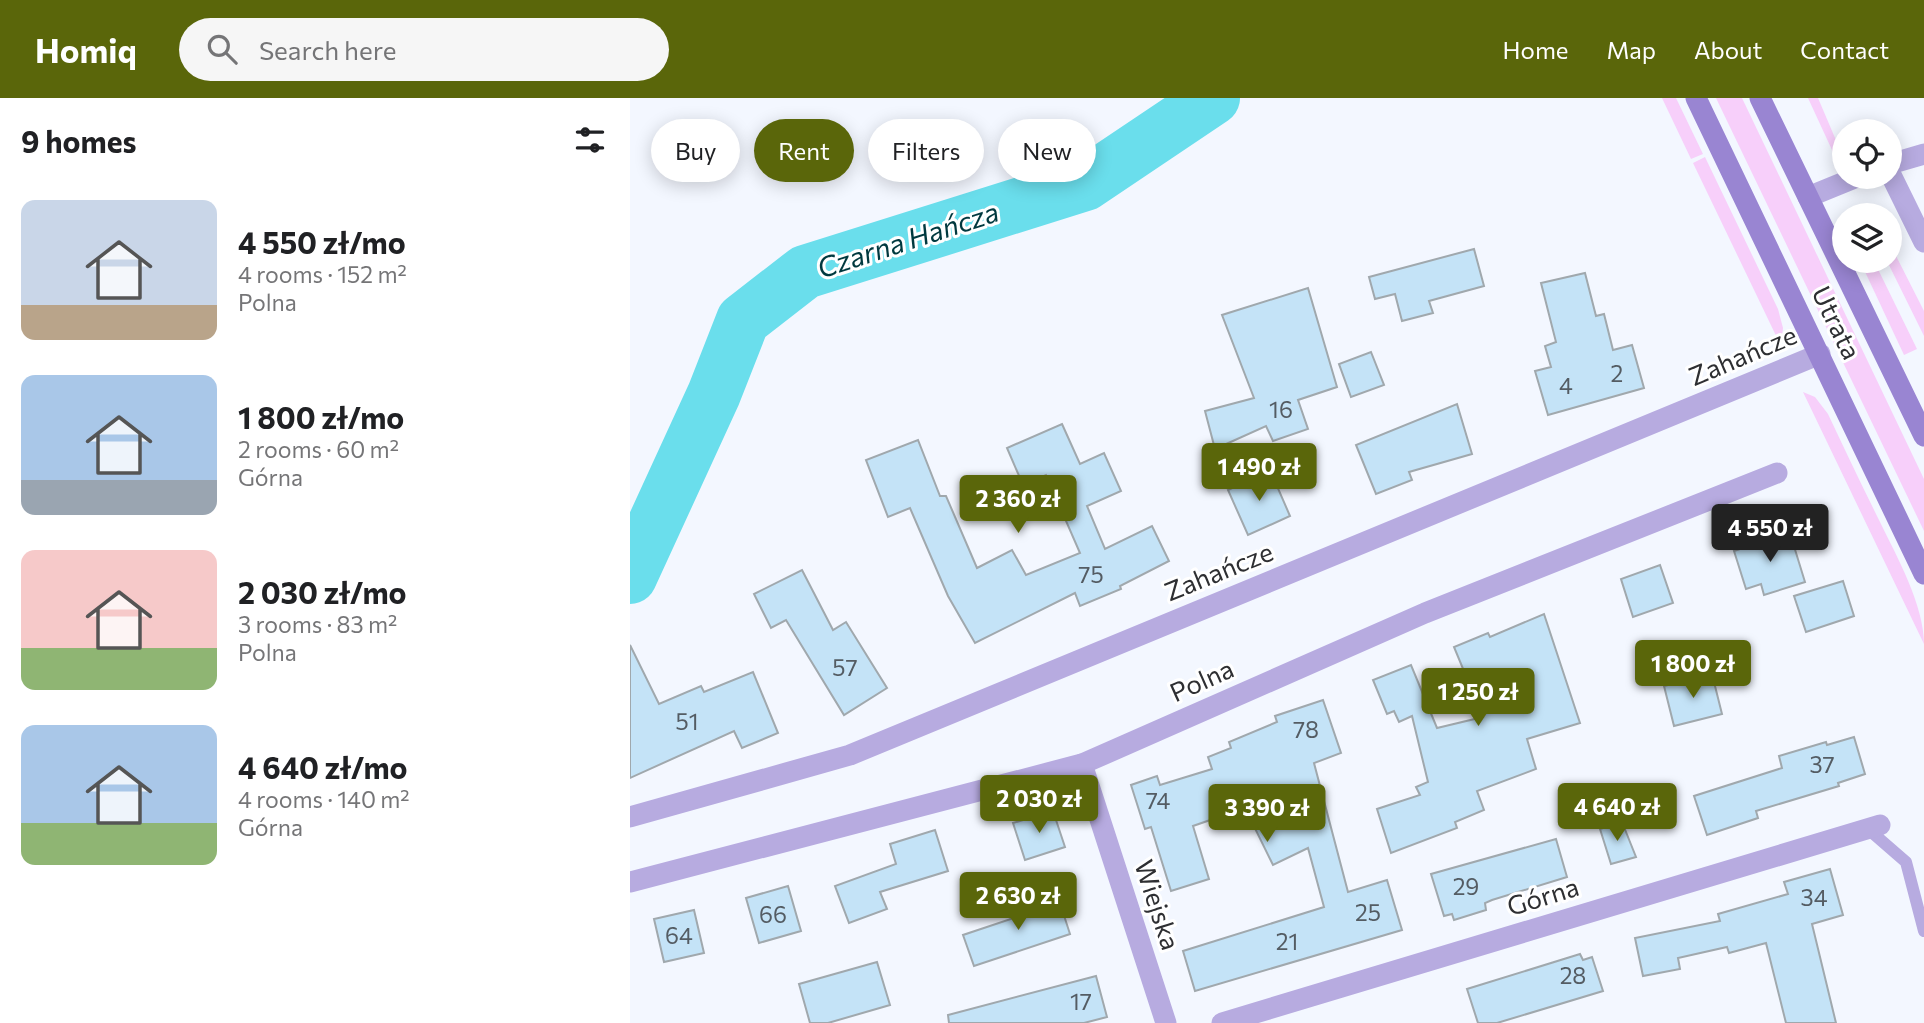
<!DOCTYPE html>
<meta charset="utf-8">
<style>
body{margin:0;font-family:Commissioner,sans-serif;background:#f6f6f6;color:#202124;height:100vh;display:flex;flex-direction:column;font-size:26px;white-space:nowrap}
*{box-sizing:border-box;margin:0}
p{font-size:23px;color:#757577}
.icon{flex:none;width:38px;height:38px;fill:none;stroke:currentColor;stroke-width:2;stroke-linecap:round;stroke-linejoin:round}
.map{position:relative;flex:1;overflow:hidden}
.details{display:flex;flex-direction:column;background:#fff;width:630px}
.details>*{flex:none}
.hud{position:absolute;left:21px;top:21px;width:665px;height:63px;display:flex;gap:14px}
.buttons{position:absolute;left:1202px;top:21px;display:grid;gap:14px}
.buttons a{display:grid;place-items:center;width:70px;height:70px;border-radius:50%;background:#fff;box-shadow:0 4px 18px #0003;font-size:35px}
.price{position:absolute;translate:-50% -60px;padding:0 16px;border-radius:7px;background:#5a660a;color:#fff;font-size:23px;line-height:46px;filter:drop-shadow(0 2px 4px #0008)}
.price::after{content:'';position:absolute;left:50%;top:42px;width:21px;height:16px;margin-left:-10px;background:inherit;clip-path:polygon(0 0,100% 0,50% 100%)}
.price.current{background:#222;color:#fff}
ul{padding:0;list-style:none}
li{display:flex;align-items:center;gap:21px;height:175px;padding:0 21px}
li span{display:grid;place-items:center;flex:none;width:196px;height:140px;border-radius:14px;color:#555}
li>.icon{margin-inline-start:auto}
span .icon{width:84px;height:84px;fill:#fffc;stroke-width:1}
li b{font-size:30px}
h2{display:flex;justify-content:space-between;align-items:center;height:84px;padding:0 21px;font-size:30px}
.chip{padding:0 24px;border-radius:32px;background:#fff;box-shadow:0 4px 18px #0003;font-size:24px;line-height:63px}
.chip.current{background:#5a660a;color:#fff}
header{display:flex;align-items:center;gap:42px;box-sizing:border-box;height:98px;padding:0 35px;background:#5a660a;color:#fff}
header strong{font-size:33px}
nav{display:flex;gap:38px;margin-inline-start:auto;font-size:24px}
.search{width:490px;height:63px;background:#f6f6f6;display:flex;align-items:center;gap:18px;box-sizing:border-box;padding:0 24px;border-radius:38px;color:#757577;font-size:26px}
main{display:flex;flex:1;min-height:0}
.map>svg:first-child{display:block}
.green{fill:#f7cffa}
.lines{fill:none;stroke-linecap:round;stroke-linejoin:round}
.river{stroke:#6adeec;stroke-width:54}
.building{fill:#c4e3f7;stroke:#a0a8ad;stroke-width:2}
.lane{stroke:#b7abe0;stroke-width:12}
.street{stroke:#b7abe0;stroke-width:21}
.secondary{stroke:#9985d2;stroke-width:21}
.labels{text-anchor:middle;stroke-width:6;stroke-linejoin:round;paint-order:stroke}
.number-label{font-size:23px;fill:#545c63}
.street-label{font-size:26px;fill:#2e2f32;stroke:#fff}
.water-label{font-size:28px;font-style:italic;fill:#00393f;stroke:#fff}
</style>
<header>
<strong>Homiq</strong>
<div class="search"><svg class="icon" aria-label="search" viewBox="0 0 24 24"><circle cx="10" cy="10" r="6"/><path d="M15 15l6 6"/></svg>Search here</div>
<nav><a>Home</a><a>Map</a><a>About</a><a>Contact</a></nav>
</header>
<main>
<section class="details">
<h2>9 homes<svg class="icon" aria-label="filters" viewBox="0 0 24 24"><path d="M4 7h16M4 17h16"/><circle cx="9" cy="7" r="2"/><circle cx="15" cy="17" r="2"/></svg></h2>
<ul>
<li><span style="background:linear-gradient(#c9d6e8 75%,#b9a48a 0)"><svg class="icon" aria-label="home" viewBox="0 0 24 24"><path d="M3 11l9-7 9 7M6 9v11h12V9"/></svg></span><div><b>4 550 zł/mo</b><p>4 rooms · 152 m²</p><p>Polna</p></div></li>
<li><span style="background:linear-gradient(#a9c7e8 75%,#9aa5b1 0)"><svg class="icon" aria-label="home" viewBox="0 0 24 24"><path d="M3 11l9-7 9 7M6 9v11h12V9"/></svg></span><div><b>1 800 zł/mo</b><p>2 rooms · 60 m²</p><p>Górna</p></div></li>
<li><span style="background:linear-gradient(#f6c9c9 70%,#8fb573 0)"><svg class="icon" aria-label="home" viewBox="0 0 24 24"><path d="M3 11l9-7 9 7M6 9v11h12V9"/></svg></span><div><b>2 030 zł/mo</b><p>3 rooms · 83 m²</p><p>Polna</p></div></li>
<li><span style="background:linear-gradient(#a9c7e8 70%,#8fb573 0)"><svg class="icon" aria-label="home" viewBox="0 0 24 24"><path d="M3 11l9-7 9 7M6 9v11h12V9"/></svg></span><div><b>4 640 zł/mo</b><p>4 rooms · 140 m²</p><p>Górna</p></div></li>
</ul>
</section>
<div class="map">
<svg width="1294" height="925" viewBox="0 0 1294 925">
<rect width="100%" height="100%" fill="#f3f7ff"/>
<g class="green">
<path d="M 1032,0 L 1046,0 L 1073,56 L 1061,61 Z"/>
<path d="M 1086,0 L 1112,0 L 1294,381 L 1294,433 Z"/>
<path d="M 1178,0 L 1188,0 L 1211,54 L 1208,65 Z"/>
<path d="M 1075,59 L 1148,211 L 1153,230 L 1151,248 L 1063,65 Z"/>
<path d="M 1260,146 L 1294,213 L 1294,238 L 1257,163 L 1260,163 Z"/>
<path d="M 1230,163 L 1244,163 L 1287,251 L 1274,257 Z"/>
<path d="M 1173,294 L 1185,299 L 1198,316 C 1215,352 1232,388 1250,424 C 1267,459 1294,507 1294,546 Z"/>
</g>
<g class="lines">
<path class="river" d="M 0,479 L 84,296 L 113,222 L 175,174 L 455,86 L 583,0"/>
</g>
<g class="building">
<path d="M 844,151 L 854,188 L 799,203 L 803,215 L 772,223 L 765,196 L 745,201 L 739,179 Z"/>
<path d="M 955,175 L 966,218 L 974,216 L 983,252 L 1002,247 L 1014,290 L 918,317 L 905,273 L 921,269 L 915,248 L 926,244 L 911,185 Z"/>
<path d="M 678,190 L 707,289 L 668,302 L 678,331 L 643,343 L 636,328 L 585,351 L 575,313 L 624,300 L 592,217 Z"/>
<path d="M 741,254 L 754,287 L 721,299 L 709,266 Z"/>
<path d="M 827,306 L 842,356 L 779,374 L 782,382 L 746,396 L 726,347 Z"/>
<path d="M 432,326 L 450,366 L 474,355 L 491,393 L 457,408 L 475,451 L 522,428 L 539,463 L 490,488 L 491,491 L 450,508 L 445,495 L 345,545 L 318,498 L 280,410 L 258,419 L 236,362 L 288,342 L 310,398 L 316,398 L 347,470 L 382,452 L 396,477 L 450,455 L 416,377 L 393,387 L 377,350 Z"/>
<path d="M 640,372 L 660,418 L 618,437 L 598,392 Z"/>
<path d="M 1159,432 L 1175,484 L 1134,497 L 1131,486 L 1116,491 L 1104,453 L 1122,447 L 1121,444 Z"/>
<path d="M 1030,467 L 1043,505 L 1003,519 L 991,481 Z"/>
<path d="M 172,472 L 203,532 L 216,524 L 257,590 L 214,617 L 156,522 L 141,530 L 124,496 Z"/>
<path d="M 1213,483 L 1224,518 L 1176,534 L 1164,498 Z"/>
<path d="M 914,516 L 950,625 L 897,641 L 906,671 L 847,693 L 854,712 L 825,724 L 827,730 L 761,755 L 747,711 L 790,697 L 786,689 L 798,684 L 782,618 L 769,624 L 764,613 L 757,616 L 743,582 L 781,567 L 807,630 L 853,619 L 824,549 L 858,535 L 860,539 Z"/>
<path d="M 0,547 L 29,606 L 71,588 L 74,594 L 123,574 L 148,635 L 112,650 L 104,633 L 0,680 Z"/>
<path d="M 1082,576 L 1092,616 L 1044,628 L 1034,588 Z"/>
<path d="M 693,602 L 711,655 L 684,665 L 718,794 L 757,782 L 772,832 L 565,893 L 553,853 L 694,809 L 678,750 L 643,767 L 615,710 L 563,728 L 579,781 L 541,793 L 521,729 L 515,731 L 501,687 L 527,678 L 530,687 L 582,671 L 578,659 L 601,650 L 599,644 L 647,624 L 645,618 Z"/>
<path d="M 1224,639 L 1235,676 L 1208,685 L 1209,688 L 1126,713 L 1128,720 L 1077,737 L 1064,698 L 1152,670 L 1149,658 L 1196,644 L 1197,647 Z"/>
<path d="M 423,713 L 435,749 L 395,762 L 383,725 Z"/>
<path d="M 992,724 L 1006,759 L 981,766 L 970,731 Z"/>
<path d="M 305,732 L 318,773 L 250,794 L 257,811 L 219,825 L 205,788 L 266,766 L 260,746 Z"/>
<path d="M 926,741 L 937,779 L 862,802 L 855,805 L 856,812 L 824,822 L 822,816 L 814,818 L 801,776 Z"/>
<path d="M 1200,771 L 1213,817 L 1182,826 L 1206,925 L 1156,925 L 1136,845 L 1099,855 L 1097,849 L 1048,860 L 1050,871 L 1013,878 L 1005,840 L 1090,823 L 1088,816 L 1158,796 L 1154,784 Z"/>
<path d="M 158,788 L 171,833 L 129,845 L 116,800 Z"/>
<path d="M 428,799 L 440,836 L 344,868 L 333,837 L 381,821 L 378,815 Z"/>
<path d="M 64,812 L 74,855 L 34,864 L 24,821 Z"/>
<path d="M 950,856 L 953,862 L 962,859 L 973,893 L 867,925 L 848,925 L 837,891 Z"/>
<path d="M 247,864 L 260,907 L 198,925 L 180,925 L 169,886 Z"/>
<path d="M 466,878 L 477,919 L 454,925 L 319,925 L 318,917 Z"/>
</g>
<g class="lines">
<path class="lane" d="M 1238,731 L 1276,764 L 1294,833"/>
<g class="street">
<path d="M 1260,66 L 1294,56"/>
<path d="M 1260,75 L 1294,144"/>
<path d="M 1178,99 L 1227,79"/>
<path d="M 452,666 L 536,925"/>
<path d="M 0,719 L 220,657 L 1190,256"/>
<path d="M 0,784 L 452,666 L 795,515 L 1147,375"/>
<path d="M 592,925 L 1250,727"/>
</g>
<g class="secondary">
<path d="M 1066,0 L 1294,476"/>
<path d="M 1130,0 L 1294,338"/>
</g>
</g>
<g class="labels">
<g class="number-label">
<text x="987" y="284">2</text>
<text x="936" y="296">4</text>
<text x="651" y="320">16</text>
<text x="461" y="485">75</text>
<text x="215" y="578">57</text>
<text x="57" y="632">51</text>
<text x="676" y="640">78</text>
<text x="1192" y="675">37</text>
<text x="528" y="711">74</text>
<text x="836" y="797">29</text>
<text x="1184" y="808">34</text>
<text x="738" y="823">25</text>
<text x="143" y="825">66</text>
<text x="49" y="846">64</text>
<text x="657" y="852">21</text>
<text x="943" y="886">28</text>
<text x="451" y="912">17</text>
</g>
<g class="street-label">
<text transform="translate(1206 225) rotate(64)" y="9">Utrata</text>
<text transform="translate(1113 258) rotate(-23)" y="9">Zahańcze</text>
<text transform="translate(589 474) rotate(-22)" y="9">Zahańcze</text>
<text transform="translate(572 583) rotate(-24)" y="9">Polna</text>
<text transform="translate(913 799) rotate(-17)" y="9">Górna</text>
<text transform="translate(527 807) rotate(72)" y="9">Wiejska</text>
</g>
<g class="water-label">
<text transform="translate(278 142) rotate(-18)" y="10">Czarna Hańcza</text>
</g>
</g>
</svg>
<div class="buttons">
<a><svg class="icon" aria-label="locate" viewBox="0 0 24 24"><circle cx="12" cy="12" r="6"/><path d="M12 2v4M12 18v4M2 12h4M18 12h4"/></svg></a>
<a><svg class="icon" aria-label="layers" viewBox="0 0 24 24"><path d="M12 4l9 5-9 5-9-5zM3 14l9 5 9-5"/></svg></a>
</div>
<b class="price" style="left:629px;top:405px">1 490 zł</b>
<b class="price" style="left:388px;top:437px">2 360 zł</b>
<b class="price current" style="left:1140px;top:466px">4 550 zł</b>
<b class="price" style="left:1063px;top:602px">1 800 zł</b>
<b class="price" style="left:848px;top:630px">1 250 zł</b>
<b class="price" style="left:409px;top:737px">2 030 zł</b>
<b class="price" style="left:987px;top:745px">4 640 zł</b>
<b class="price" style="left:637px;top:746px">3 390 zł</b>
<b class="price" style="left:388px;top:834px">2 630 zł</b>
<div class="hud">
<a class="chip">Buy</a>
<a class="chip current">Rent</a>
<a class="chip">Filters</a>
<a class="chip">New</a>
</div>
</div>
</main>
